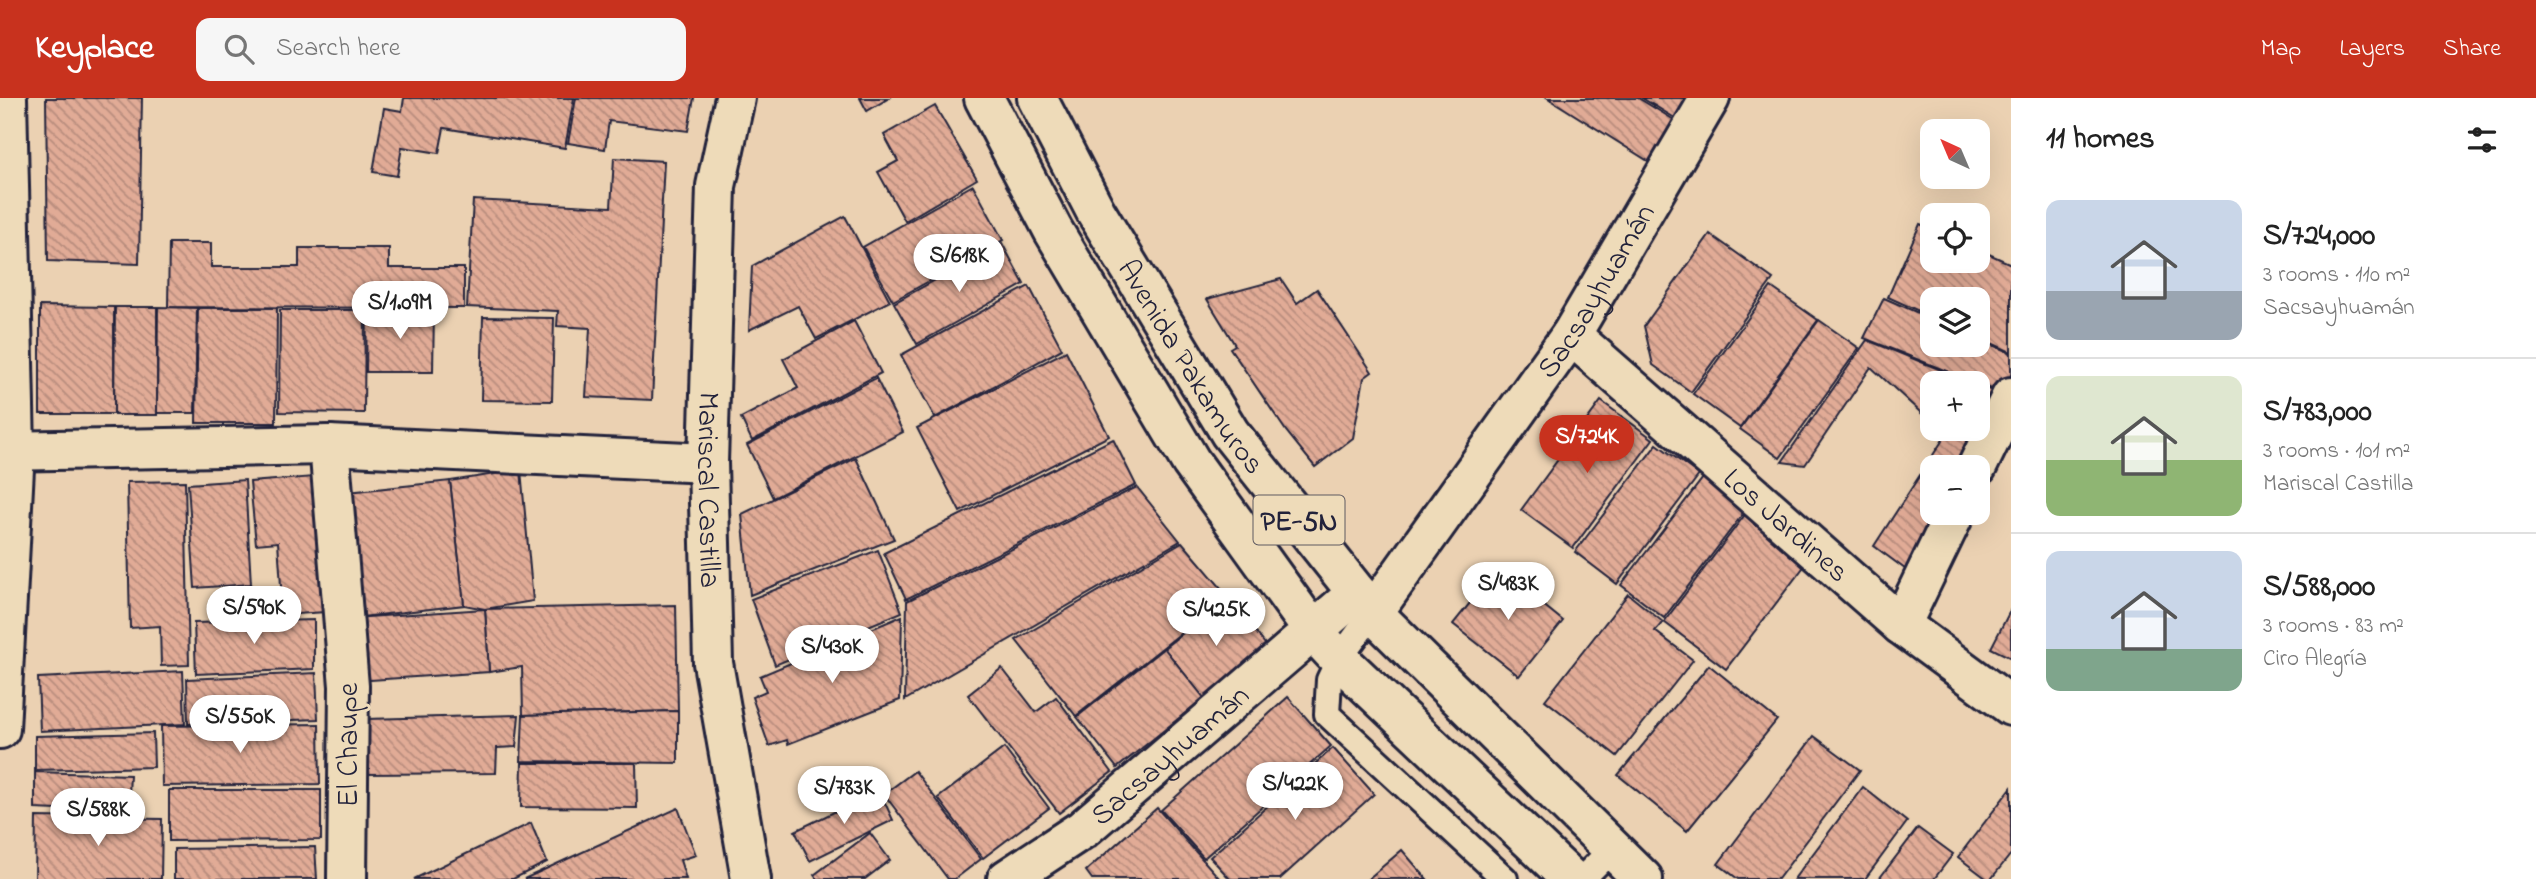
<!DOCTYPE html>
<meta charset="utf-8">
<style>
body{margin:0;font-family:"Indie Flower",sans-serif;background:#f6f6f6;color:#222;height:100vh;display:flex;flex-direction:column;font-size:26px;white-space:nowrap}
*{box-sizing:border-box;margin:0}
p{font-size:23px;color:#767676}
.icon{flex:none;width:38px;height:38px;fill:none;stroke:currentColor;stroke-width:2;stroke-linecap:round;stroke-linejoin:round}
.map{position:relative;flex:1;overflow:hidden}
.panel{display:flex;flex-direction:column;background:#fff;width:525px}
.panel>*{flex:none}
.needle{width:46px;rotate:316deg}
.tools{position:absolute;left:1920px;top:21px;display:grid;gap:14px}
.tools a{display:grid;place-items:center;width:70px;height:70px;border-radius:14px;background:#fff;box-shadow:0 7px 28px #0002;font-size:35px}
.price{position:absolute;translate:-50% -60px;padding:0 16px;border-radius:24px;background:#fff;color:#222;font-size:23px;line-height:46px;filter:drop-shadow(0 2px 4px #0008)}
.price::after{content:'';position:absolute;left:50%;top:42px;width:21px;height:16px;margin-left:-10px;background:inherit;clip-path:polygon(0 0,100% 0,50% 100%)}
.price.selected{background:#c8321e;color:#fff}
ul{padding:0;list-style:none}
li{display:flex;align-items:center;gap:21px;height:175px;padding:0 35px}
li+li{border-top:2px solid #e0e0e0}
li span{display:grid;place-items:center;flex:none;width:196px;height:140px;border-radius:14px;color:#555}
li>.icon{margin-inline-start:auto}
span .icon{width:84px;height:84px;fill:#fffc;stroke-width:1}
li b{font-size:30px}
h2{display:flex;justify-content:space-between;align-items:center;height:84px;padding:0 35px;font-size:30px}
header{display:flex;align-items:center;gap:42px;box-sizing:border-box;height:98px;padding:0 35px;background:#c8321e;color:#fff}
header strong{font-size:33px}
nav{display:flex;gap:38px;margin-inline-start:auto;font-size:24px}
.search{width:490px;height:63px;background:#f6f6f6;display:flex;align-items:center;gap:18px;box-sizing:border-box;padding:0 24px;border-radius:14px;color:#767676;font-size:26px}
main{display:flex;flex:1;min-height:0}
.map>svg:first-child{display:block}
.building{fill:url(#building-back-hatch);stroke:#22223b;stroke-width:2}
.lines{fill:none;stroke-linecap:round;stroke-linejoin:round}
.service-casing{stroke:#22223b;stroke-width:30}
.minor-casing{stroke:#22223b;stroke-width:44}
.tertiary-casing{stroke:#22223b;stroke-width:44}
.trunk-casing{stroke:#22223b;stroke-width:44}
.service{stroke:#eedbb9;stroke-width:24}
.minor{stroke:#eedbb9;stroke-width:38}
.tertiary{stroke:#eedbb9;stroke-width:38}
.trunk{stroke:#eedbb9;stroke-width:38}
.labels{text-anchor:middle;stroke-width:6;stroke-linejoin:round;paint-order:stroke}
.shield{fill:#eedbb9;stroke:#5f5a61;stroke-width:2}
.shield-label{font-size:28px;font-weight:bold;fill:#22223b}
.street-label{font-size:30px;fill:#22223b;stroke:#eedbb9}
</style>
<header>
<strong>Keyplace</strong>
<div class="search"><svg class="icon" aria-label="search" viewBox="0 0 24 24"><circle cx="10" cy="10" r="6"/><path d="M15 15l6 6"/></svg>Search here</div>
<nav><a>Map</a><a>Layers</a><a>Share</a></nav>
</header>
<main>
<div class="map">
<svg width="2011" height="781" viewBox="0 0 2011 781">
<defs>
<pattern id="building-back-hatch" width="6" height="6" patternUnits="userSpaceOnUse" patternTransform="scale(1.75)"><rect width="6" height="6" fill="#e1ab96"/><path d="M-1 5l2 2M0 0l6 6M5-1l2 2" fill="none" stroke="#b68b7c"/></pattern>
</defs>
<rect width="100%" height="100%" fill="#ebd1b2"/>
<filter id="ink" filterUnits="userSpaceOnUse"><feTurbulence type="fractalNoise" baseFrequency=".0143" numOctaves="2"/><feDisplacementMap in="SourceGraphic" scale="14" xChannelSelector="R" yChannelSelector="G"/><feConvolveMatrix kernelMatrix="1 2 1 2 8 2 1 2 1" color-interpolation-filters="sRGB"/></filter>
<g filter="url(#ink)">
<g class="building">
<path d="M 46,0 L 142,0 L 139,166 L 48,163 Z"/>
<path d="M 404,0 L 574,0 L 565,50 L 444,30 L 439,55 L 402,49 L 397,78 L 373,74 L 384,10 L 402,13 Z"/>
<path d="M 576,0 L 694,0 L 688,33 L 609,23 L 605,51 L 568,45 Z"/>
<path d="M 860,0 L 889,0 L 867,13 Z"/>
<path d="M 1548,0 L 1638,0 L 1689,31 L 1664,73 Z"/>
<path d="M 1642,0 L 1705,0 L 1688,28 Z"/>
<path d="M 935,8 L 977,81 L 905,123 L 878,74 L 898,63 L 884,37 Z"/>
<path d="M 614,60 L 664,63 L 652,302 L 586,299 L 590,230 L 557,228 L 558,213 L 467,209 L 473,102 L 611,109 Z"/>
<path d="M 973,87 L 1003,142 L 893,203 L 863,149 Z"/>
<path d="M 845,118 L 890,203 L 816,241 L 798,208 L 749,232 L 752,168 Z"/>
<path d="M 1920,126 L 1932,131 L 1932,163 L 1978,163 L 1978,151 L 2011,166 L 2011,254 L 1978,239 L 1978,201 L 1932,201 L 1932,219 L 1888,199 Z"/>
<path d="M 1710,136 L 1773,181 L 1691,294 L 1653,267 L 1644,228 Z"/>
<path d="M 169,145 L 211,145 L 211,169 L 299,169 L 299,150 L 389,150 L 389,170 L 464,170 L 464,210 L 168,209 Z"/>
<path d="M 1002,145 L 1024,186 L 917,246 L 894,205 Z"/>
<path d="M 1281,181 L 1297,205 L 1317,191 L 1372,274 L 1364,280 L 1353,340 L 1315,369 L 1286,333 L 1230,250 L 1235,247 L 1207,201 Z"/>
<path d="M 1029,188 L 1062,251 L 935,320 L 901,257 Z"/>
<path d="M 1771,189 L 1818,222 L 1740,330 L 1693,296 Z"/>
<path d="M 1884,200 L 1932,221 L 1932,247 L 1978,247 L 1978,241 L 2011,255 L 2011,294 L 2009,298 L 1864,240 Z"/>
<path d="M 40,208 L 114,209 L 114,316 L 40,316 Z"/>
<path d="M 115,209 L 157,209 L 157,317 L 114,317 Z"/>
<path d="M 158,209 L 197,210 L 195,315 L 157,315 Z"/>
<path d="M 198,210 L 277,210 L 276,325 L 196,325 Z"/>
<path d="M 280,212 L 365,212 L 364,315 L 279,314 Z"/>
<path d="M 367,212 L 434,212 L 433,274 L 366,274 Z"/>
<path d="M 483,219 L 554,220 L 552,303 L 481,302 Z"/>
<path d="M 1819,222 L 1859,250 L 1780,360 L 1740,331 Z"/>
<path d="M 854,223 L 881,275 L 752,343 L 741,320 L 798,290 L 783,261 Z"/>
<path d="M 1867,242 L 1973,285 L 1932,285 L 1932,325 L 1871,269 L 1805,367 L 1782,364 Z"/>
<path d="M 1066,253 L 1109,338 L 960,414 L 917,330 Z"/>
<path d="M 876,280 L 903,334 L 773,400 L 747,347 Z"/>
<path d="M 1978,287 L 2009,300 L 1969,369 L 1932,369 L 1932,415 L 1943,415 L 1909,474 L 1874,448 L 1946,337 L 1939,331 L 1978,331 Z"/>
<path d="M 1601,303 L 1653,341 L 1573,450 L 1521,412 Z"/>
<path d="M 1113,341 L 1136,387 L 906,501 L 884,455 Z"/>
<path d="M 1657,346 L 1699,377 L 1617,486 L 1575,454 Z"/>
<path d="M 856,360 L 894,441 L 750,497 L 742,416 Z"/>
<path d="M 521,372 L 533,503 L 485,511 L 464,507 L 450,383 Z"/>
<path d="M 314,379 L 325,514 L 283,517 L 278,444 L 256,446 L 250,384 Z"/>
<path d="M 1703,380 L 1745,413 L 1664,520 L 1621,487 Z"/>
<path d="M 245,382 L 251,486 L 195,490 L 188,386 Z"/>
<path d="M 185,383 L 189,567 L 161,568 L 160,528 L 130,530 L 127,384 Z"/>
<path d="M 450,383 L 464,507 L 353,520 L 339,395 Z"/>
<path d="M 1137,389 L 1180,443 L 905,602 L 907,503 Z"/>
<path d="M 1747,414 L 1809,462 L 1726,571 L 1664,524 Z"/>
<path d="M 1182,444 L 1228,498 L 1076,618 L 1016,542 Z"/>
<path d="M 878,452 L 902,514 L 775,567 L 751,501 Z"/>
<path d="M 1498,470 L 1563,523 L 1519,578 L 1453,526 Z"/>
<path d="M 1628,496 L 1663,524 L 1655,533 L 1693,562 L 1617,658 L 1545,602 Z"/>
<path d="M 1229,499 L 1268,550 L 1204,600 L 1164,550 Z"/>
<path d="M 676,507 L 678,613 L 523,617 L 522,569 L 489,574 L 485,511 Z"/>
<path d="M 485,511 L 489,574 L 356,583 L 353,520 Z"/>
<path d="M 2011,511 L 2011,560 L 1991,550 Z"/>
<path d="M 902,518 L 900,602 L 788,646 L 787,642 L 769,648 L 752,599 L 766,593 L 760,578 Z"/>
<path d="M 314,522 L 314,571 L 196,576 L 194,525 Z"/>
<path d="M 1164,550 L 1204,600 L 1117,670 L 1077,619 Z"/>
<path d="M 1709,567 L 1777,622 L 1687,733 L 1618,677 Z"/>
<path d="M 1002,570 L 1036,614 L 1056,599 L 1112,674 L 1059,715 L 968,597 Z"/>
<path d="M 183,573 L 185,626 L 40,633 L 38,580 Z"/>
<path d="M 316,575 L 318,621 L 188,626 L 187,581 Z"/>
<path d="M 1288,599 L 1331,648 L 1204,760 L 1161,712 Z"/>
<path d="M 678,613 L 678,665 L 521,663 L 523,617 Z"/>
<path d="M 519,617 L 516,649 L 497,650 L 496,675 L 366,676 L 366,621 Z"/>
<path d="M 319,626 L 320,686 L 162,688 L 161,628 Z"/>
<path d="M 153,635 L 154,669 L 35,672 L 35,638 Z"/>
<path d="M 1814,638 L 1860,672 L 1778,781 L 1738,781 L 1718,766 Z"/>
<path d="M 1004,650 L 1049,710 L 983,760 L 938,700 Z"/>
<path d="M 1333,650 L 1374,696 L 1280,781 L 1230,781 L 1210,759 Z"/>
<path d="M 522,665 L 636,665 L 637,710 L 521,709 Z"/>
<path d="M 915,673 L 981,761 L 955,781 L 948,781 L 884,696 Z"/>
<path d="M 35,674 L 130,677 L 128,715 L 35,711 Z"/>
<path d="M 1863,689 L 1907,724 L 1865,781 L 1794,781 Z"/>
<path d="M 2011,690 L 2011,756 L 1991,781 L 1987,781 L 1958,759 Z"/>
<path d="M 169,692 L 321,692 L 321,742 L 169,743 Z"/>
<path d="M 879,692 L 893,722 L 810,763 L 795,733 Z"/>
<path d="M 678,710 L 696,757 L 680,762 L 686,781 L 524,781 Z"/>
<path d="M 1157,710 L 1220,781 L 1092,781 L 1086,773 Z"/>
<path d="M 36,719 L 162,721 L 161,781 L 35,781 Z"/>
<path d="M 531,725 L 547,764 L 513,781 L 414,781 Z"/>
<path d="M 1918,730 L 1953,756 L 1934,781 L 1879,781 Z"/>
<path d="M 870,735 L 890,762 L 865,781 L 817,781 L 814,777 Z"/>
<path d="M 315,749 L 317,781 L 174,781 L 174,751 Z"/>
<path d="M 1402,752 L 1427,781 L 1368,781 Z"/>
</g>
<g class="lines">
<g class="service-casing">
<g id="service">
<path d="M 1373,515 L 1339,561 L 1329,582 L 1327,616 L 1505,781"/>
<path d="M 1582,781 L 1612,751"/>
</g>
</g>
<g class="minor-casing">
<g id="minor">
<path id="s1" d="M 1571,237 L 1901,527 L 2011,608"/>
<path d="M 329,347 L 349,588 L 347,781"/>
<path d="M 1977,369 L 2011,299"/>
<path id="s2" d="M 1373,515 L 1571,237 L 1710,0"/>
<path d="M 1901,527 L 1955,415"/>
<path d="M 0,631 L 15,352 L 7,0"/>
<path id="s3" d="M 1007,781 L 1083,731 L 1357,495"/>
</g>
</g>
<g class="tertiary-casing">
<g id="tertiary">
<path id="s4" d="M 735,0 L 716,88 L 708,365 L 713,565 L 751,781"/>
<path d="M 0,353 L 329,347 L 708,365"/>
</g>
</g>
<g class="trunk-casing">
<g id="trunk">
<path d="M 984,0 L 1053,132 L 1191,364 L 1313,533 L 1339,561 L 1571,781"/>
<path id="s5" d="M 1037,0 L 1096,114 L 1230,335 L 1373,515 L 1643,781"/>
</g>
</g>
<use href="#service" class="service"/>
<use href="#minor" class="minor"/>
<use href="#tertiary" class="tertiary"/>
<use href="#trunk" class="trunk"/>
</g>
</g>
<g class="labels">
<rect class="shield" x="1253.5" y="397.5" width="91" height="49" rx="5"/>
<g class="shield-label">
<text x="1299" y="432">PE-5N</text>
</g>
<g class="street-label">
<text dy="10" stroke="none"><textPath href="#s2" startOffset="392">Sacsayhuamán</textPath></text>
<text dy="10" stroke="none"><textPath href="#s5" startOffset="310">Avenida Pakamuros</textPath></text>
<text dy="10" stroke="none"><textPath href="#s4" startOffset="394">Mariscal Castilla</textPath></text>
<text dy="10" stroke="none"><textPath href="#s1" startOffset="287">Los Jardines</textPath></text>
<text transform="translate(347 647) rotate(-90)" y="10">El Chaupe</text>
<text dy="10" stroke="none"><textPath href="#s3" startOffset="205">Sacsayhuamán</textPath></text>
</g>
</g>
</svg>
<div class="tools">
<a><svg class="needle" viewBox="-14 -14 28 28"><path d="M0-13l5 13h-10z" fill="#e53935"/><path d="M0 13l5-13h-10z" fill="#767676"/></svg></a>
<a><svg class="icon" aria-label="locate" viewBox="0 0 24 24"><circle cx="12" cy="12" r="6"/><path d="M12 2v4M12 18v4M2 12h4M18 12h4"/></svg></a>
<a><svg class="icon" aria-label="layers" viewBox="0 0 24 24"><path d="M12 4l9 5-9 5-9-5zM3 14l9 5 9-5"/></svg></a>
<a>+</a>
<a>−</a>
</div>
<b class="price" style="left:959px;top:196px">S/618K</b>
<b class="price" style="left:400px;top:243px">S/1.09M</b>
<b class="price selected" style="left:1587px;top:377px">S/724K</b>
<b class="price" style="left:1508px;top:524px">S/483K</b>
<b class="price" style="left:254px;top:548px">S/590K</b>
<b class="price" style="left:1216px;top:550px">S/425K</b>
<b class="price" style="left:832px;top:587px">S/430K</b>
<b class="price" style="left:240px;top:657px">S/550K</b>
<b class="price" style="left:1295px;top:724px">S/422K</b>
<b class="price" style="left:844px;top:728px">S/783K</b>
<b class="price" style="left:98px;top:750px">S/588K</b>
</div>
<section class="panel">
<h2>11 homes<svg class="icon" aria-label="filters" viewBox="0 0 24 24"><path d="M4 7h16M4 17h16"/><circle cx="9" cy="7" r="2"/><circle cx="15" cy="17" r="2"/></svg></h2>
<ul>
<li><span style="background:linear-gradient(#c9d6e8 65%,#9aa5b1 0)"><svg class="icon" aria-label="home" viewBox="0 0 24 24"><path d="M3 11l9-7 9 7M6 9v11h12V9"/></svg></span><div><b>S/724,000</b><p>3 rooms · 110 m²</p><p>Sacsayhuamán</p></div></li>
<li><span style="background:linear-gradient(#dfe7d0 60%,#8fb573 0)"><svg class="icon" aria-label="home" viewBox="0 0 24 24"><path d="M3 11l9-7 9 7M6 9v11h12V9"/></svg></span><div><b>S/783,000</b><p>3 rooms · 101 m²</p><p>Mariscal Castilla</p></div></li>
<li><span style="background:linear-gradient(#c9d6e8 70%,#7fa58c 0)"><svg class="icon" aria-label="home" viewBox="0 0 24 24"><path d="M3 11l9-7 9 7M6 9v11h12V9"/></svg></span><div><b>S/588,000</b><p>3 rooms · 83 m²</p><p>Ciro Alegría</p></div></li>
</ul>
</section>
</main>
